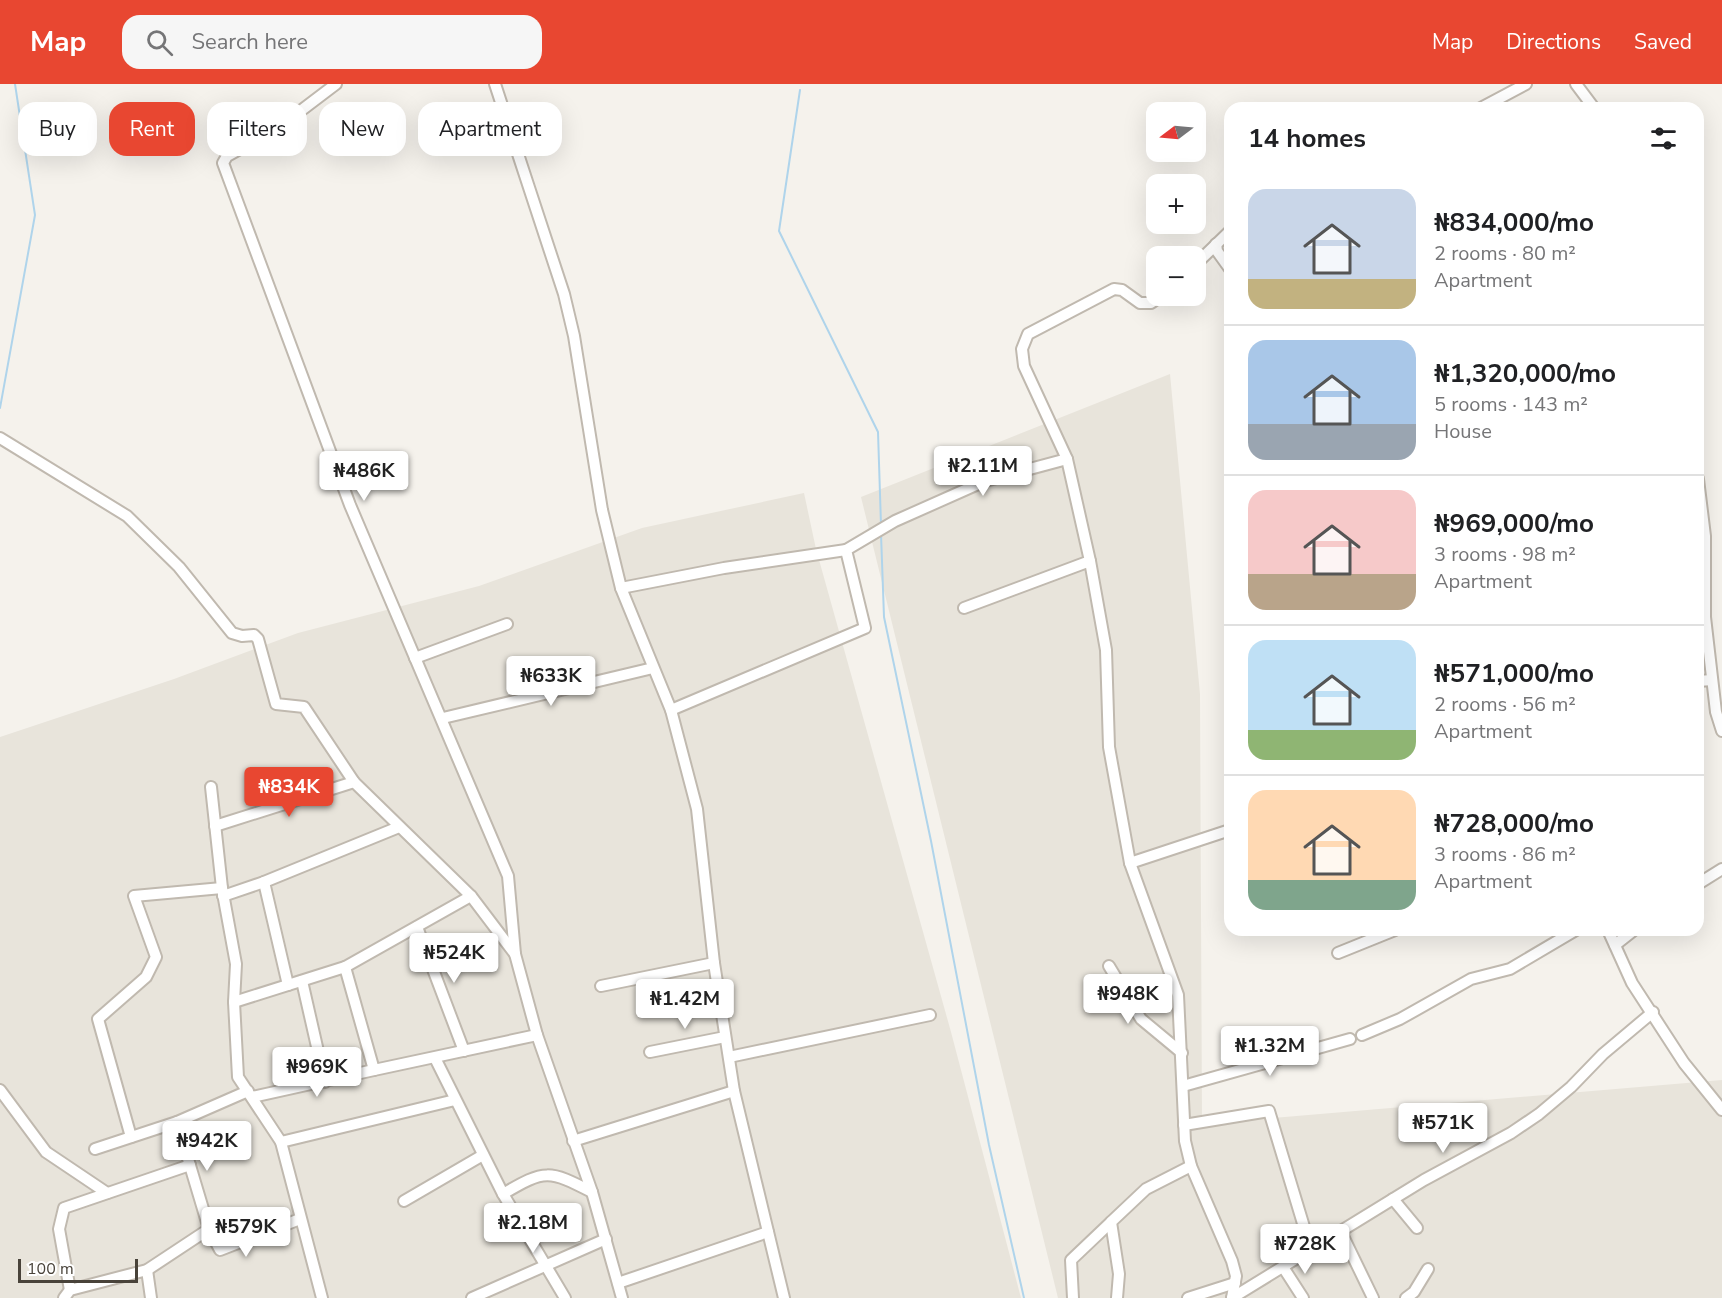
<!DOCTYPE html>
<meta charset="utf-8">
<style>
body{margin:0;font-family:"Nunito Sans",sans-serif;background:#f6f6f6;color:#202124;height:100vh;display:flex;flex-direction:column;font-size:22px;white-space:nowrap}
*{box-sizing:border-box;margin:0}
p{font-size:20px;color:#757577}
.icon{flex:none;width:33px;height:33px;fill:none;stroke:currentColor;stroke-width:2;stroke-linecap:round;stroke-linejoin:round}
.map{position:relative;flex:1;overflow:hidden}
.sheet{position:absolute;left:1224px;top:18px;width:480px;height:834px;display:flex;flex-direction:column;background:#fff;border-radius:18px;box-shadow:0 6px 24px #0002}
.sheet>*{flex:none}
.banner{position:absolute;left:18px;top:18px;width:570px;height:54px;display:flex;gap:12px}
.needle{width:39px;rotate:254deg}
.buttons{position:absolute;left:1146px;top:18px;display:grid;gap:12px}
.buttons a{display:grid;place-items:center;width:60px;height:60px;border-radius:12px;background:#fff;box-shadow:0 6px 24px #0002;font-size:30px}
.scale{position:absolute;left:18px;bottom:15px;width:120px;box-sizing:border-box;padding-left:6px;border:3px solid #49433a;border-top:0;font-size:16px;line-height:21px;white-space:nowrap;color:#49433a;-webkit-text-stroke:4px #fff;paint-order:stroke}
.price{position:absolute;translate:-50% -51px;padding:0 14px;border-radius:6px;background:#fff;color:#222;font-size:20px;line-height:39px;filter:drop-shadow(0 2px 3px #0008)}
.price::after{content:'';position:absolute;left:50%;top:36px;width:18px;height:14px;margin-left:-9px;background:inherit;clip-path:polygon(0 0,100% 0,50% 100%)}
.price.selected{background:#e84731;color:#fff}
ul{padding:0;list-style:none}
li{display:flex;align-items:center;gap:18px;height:150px;padding:0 24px}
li+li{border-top:2px solid #e0e0e0}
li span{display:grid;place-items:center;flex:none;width:168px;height:120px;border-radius:18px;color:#555}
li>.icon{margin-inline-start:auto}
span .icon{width:72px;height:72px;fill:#fffc;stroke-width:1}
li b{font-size:26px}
h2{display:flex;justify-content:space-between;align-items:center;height:72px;padding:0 24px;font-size:26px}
.chip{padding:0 21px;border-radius:18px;background:#fff;box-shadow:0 6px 24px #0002;font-size:21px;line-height:54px}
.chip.selected{background:#e84731;color:#fff}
header{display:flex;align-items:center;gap:36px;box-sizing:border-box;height:84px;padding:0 30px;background:#e84731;color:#fff}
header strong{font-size:28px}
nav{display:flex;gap:33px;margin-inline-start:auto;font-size:21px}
.search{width:420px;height:54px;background:#f6f6f6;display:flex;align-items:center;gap:15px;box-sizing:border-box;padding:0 21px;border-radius:18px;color:#757577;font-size:22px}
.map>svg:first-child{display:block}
.residential{fill:#e8e4db}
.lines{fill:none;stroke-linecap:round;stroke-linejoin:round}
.stream{stroke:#afd4eb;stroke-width:2}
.minor-casing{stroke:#c0b9af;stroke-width:14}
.minor{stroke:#fff;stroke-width:10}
</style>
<header>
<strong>Map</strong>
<div class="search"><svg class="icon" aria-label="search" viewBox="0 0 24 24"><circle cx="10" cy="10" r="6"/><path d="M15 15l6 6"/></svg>Search here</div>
<nav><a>Map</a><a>Directions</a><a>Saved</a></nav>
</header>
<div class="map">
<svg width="1722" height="1214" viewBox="0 0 1722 1214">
<rect width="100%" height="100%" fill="#f5f2ec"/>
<g class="residential">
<path d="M 1170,290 L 1200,610 L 1202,1040 L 1722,996 L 1722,1214 L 1058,1214 L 861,413 Z"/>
<path d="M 804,409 L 816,465 L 951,948 L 1021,1214 L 0,1214 L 0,653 L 174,595 L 298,549 L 479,502 L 642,444 Z"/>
</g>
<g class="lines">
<g class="stream">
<path d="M 800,6 L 779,147 L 878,348 L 881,441"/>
<path d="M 0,324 L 35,131 L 15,0"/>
<path d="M 881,450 L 884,533 L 931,757 L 989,1061 L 1024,1214"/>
</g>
<g class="minor-casing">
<g id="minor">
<path d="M 336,0 L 278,44 L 227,72 L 223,79 L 350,421 L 508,792 L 515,870"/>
<path d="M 495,0 L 564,210 L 574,252 L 602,426 L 621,504 L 671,626 L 697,725 L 714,879 L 734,1007 L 784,1214"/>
<path d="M 1576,0 L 1594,24"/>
<path d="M 1481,24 L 1526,0"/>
<path d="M 1216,160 L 1217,167 L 1230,185"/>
<path d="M 1196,180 L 1230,147"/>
<path d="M 1161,212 L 1151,219 L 1140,219 L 1122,206 L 1114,205 L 1028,250 L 1022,265 L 1024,282 L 1067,375 L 1090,477 L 1106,566 L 1109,663 L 1130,779 L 1178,911 L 1185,1057 L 1191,1082 L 1232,1177 L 1236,1192 L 1232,1214"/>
<path d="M 0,354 L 127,432 L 179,483 L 232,549 L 242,552 L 254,551 L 258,555 L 276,620 L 304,623 L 354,698 L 471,812 L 515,870 L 537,951 L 592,1108 L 622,1214"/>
<path d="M 1698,395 L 1705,452 L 1705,533 L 1716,628 L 1722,647"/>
<path d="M 621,504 L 724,484 L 846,466"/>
<path d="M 964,524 L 1090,477"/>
<path d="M 415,574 L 507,540"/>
<path d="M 1698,597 L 1712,596"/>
<path d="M 671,626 L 865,544 L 846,466 L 895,437 L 985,397 L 1067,375"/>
<path d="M 443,634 L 653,584"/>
<path d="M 211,703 L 222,804 L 236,880 L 234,918 L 238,993 L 281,1058 L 322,1214"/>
<path d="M 215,742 L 354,698"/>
<path d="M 1130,779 L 1230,746"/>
<path d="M 1698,800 L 1722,785"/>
<path d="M 223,812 L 264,798"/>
<path d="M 417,843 L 464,967"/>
<path d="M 1608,846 L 1632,899 L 1684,979 L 1722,1026"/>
<path d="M 1615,861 L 1634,846"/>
<path d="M 1338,869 L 1395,846"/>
<path d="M 1109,882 L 1141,935 L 1182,969"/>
<path d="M 345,883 L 471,812"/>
<path d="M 302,897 L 325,998"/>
<path d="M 288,901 L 264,798 L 399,743"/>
<path d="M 601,902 L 714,879"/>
<path d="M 234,918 L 345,883 L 374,986 L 537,951"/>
<path d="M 1362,951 L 1400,935 L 1471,895 L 1510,885 L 1576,846"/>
<path d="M 650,968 L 725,953"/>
<path d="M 729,973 L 930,931"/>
<path d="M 435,974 L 503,1110 L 565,1214"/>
<path d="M 1183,1002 L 1350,955"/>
<path d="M 0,1006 L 46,1068 L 107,1109"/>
<path d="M 252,1013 L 374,986"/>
<path d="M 177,1038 L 209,1145 L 220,1166 L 300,1135"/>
<path d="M 1184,1041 L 1269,1027 L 1311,1166"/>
<path d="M 131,1053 L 98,935 L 146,893 L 156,873 L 134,812 L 222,804"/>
<path d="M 573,1057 L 734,1007"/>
<path d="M 281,1058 L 455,1016"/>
<path d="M 95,1065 L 177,1038 L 248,1007"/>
<path d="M 503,1110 C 545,1085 549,1086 592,1108"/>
<path d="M 1393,1115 L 1417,1144"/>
<path d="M 404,1117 L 483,1071"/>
<path d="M 1341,1148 L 1373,1214"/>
<path d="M 1283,1183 L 1303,1214"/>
<path d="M 147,1186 L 151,1214"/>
<path d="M 618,1199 L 768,1148"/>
<path d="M 70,1206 L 59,1145 L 64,1124 L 190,1081"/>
<path d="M 64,1214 L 70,1206 L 147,1186 L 209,1145"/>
<path d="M 472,1214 L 606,1155"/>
<path d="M 1073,1214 L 1071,1176 L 1111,1138"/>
<path d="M 1117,1214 L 1119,1190 L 1111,1138 L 1146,1105 L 1191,1082"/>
<path d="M 1188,1214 L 1235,1199"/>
<path d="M 1232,1214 L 1424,1096 L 1511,1049 L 1539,1030 L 1571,1003 L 1603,970 L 1653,928"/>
<path d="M 1406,1214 L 1414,1208 L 1428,1185"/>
</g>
</g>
<use href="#minor" class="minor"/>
</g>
</svg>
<div class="buttons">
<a><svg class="needle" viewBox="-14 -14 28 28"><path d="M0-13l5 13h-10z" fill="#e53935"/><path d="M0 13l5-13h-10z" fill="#757577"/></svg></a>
<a>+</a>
<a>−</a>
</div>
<div class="scale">100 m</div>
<b class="price" style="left:983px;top:413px">₦2.11M</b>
<b class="price" style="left:364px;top:418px">₦486K</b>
<b class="price" style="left:551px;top:623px">₦633K</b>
<b class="price selected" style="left:289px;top:734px">₦834K</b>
<b class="price" style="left:454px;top:900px">₦524K</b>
<b class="price" style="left:1128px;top:941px">₦948K</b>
<b class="price" style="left:685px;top:946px">₦1.42M</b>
<b class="price" style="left:1270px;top:993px">₦1.32M</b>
<b class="price" style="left:317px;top:1014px">₦969K</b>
<b class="price" style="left:1443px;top:1070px">₦571K</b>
<b class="price" style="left:207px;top:1088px">₦942K</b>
<b class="price" style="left:533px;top:1170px">₦2.18M</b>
<b class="price" style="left:246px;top:1174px">₦579K</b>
<b class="price" style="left:1305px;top:1191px">₦728K</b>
<div class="banner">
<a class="chip">Buy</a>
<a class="chip selected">Rent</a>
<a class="chip">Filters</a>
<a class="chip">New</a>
<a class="chip">Apartment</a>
</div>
<section class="sheet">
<h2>14 homes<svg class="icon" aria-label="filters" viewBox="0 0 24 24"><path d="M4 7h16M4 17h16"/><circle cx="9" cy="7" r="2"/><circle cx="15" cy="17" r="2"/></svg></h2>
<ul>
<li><span style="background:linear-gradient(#c9d6e8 75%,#c2b280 0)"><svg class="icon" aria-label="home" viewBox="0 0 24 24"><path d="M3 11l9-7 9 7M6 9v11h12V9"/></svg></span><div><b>₦834,000/mo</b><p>2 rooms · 80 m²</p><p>Apartment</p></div></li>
<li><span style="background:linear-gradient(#a9c7e8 70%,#9aa5b1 0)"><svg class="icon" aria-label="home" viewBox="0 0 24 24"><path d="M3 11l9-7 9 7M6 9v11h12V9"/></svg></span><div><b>₦1,320,000/mo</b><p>5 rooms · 143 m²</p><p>House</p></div></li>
<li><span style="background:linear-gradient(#f6c9c9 70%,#b9a48a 0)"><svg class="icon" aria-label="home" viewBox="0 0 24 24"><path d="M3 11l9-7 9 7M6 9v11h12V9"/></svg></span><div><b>₦969,000/mo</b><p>3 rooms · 98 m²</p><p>Apartment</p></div></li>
<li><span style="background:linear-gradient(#bfe0f5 75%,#8fb573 0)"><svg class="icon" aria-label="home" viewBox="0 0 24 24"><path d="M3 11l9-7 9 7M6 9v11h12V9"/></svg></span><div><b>₦571,000/mo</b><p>2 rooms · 56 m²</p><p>Apartment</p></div></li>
<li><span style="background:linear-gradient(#ffd9b3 75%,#7fa58c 0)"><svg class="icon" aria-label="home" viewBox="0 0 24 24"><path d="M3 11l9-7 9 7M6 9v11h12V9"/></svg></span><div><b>₦728,000/mo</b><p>3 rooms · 86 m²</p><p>Apartment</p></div></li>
</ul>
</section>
</div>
